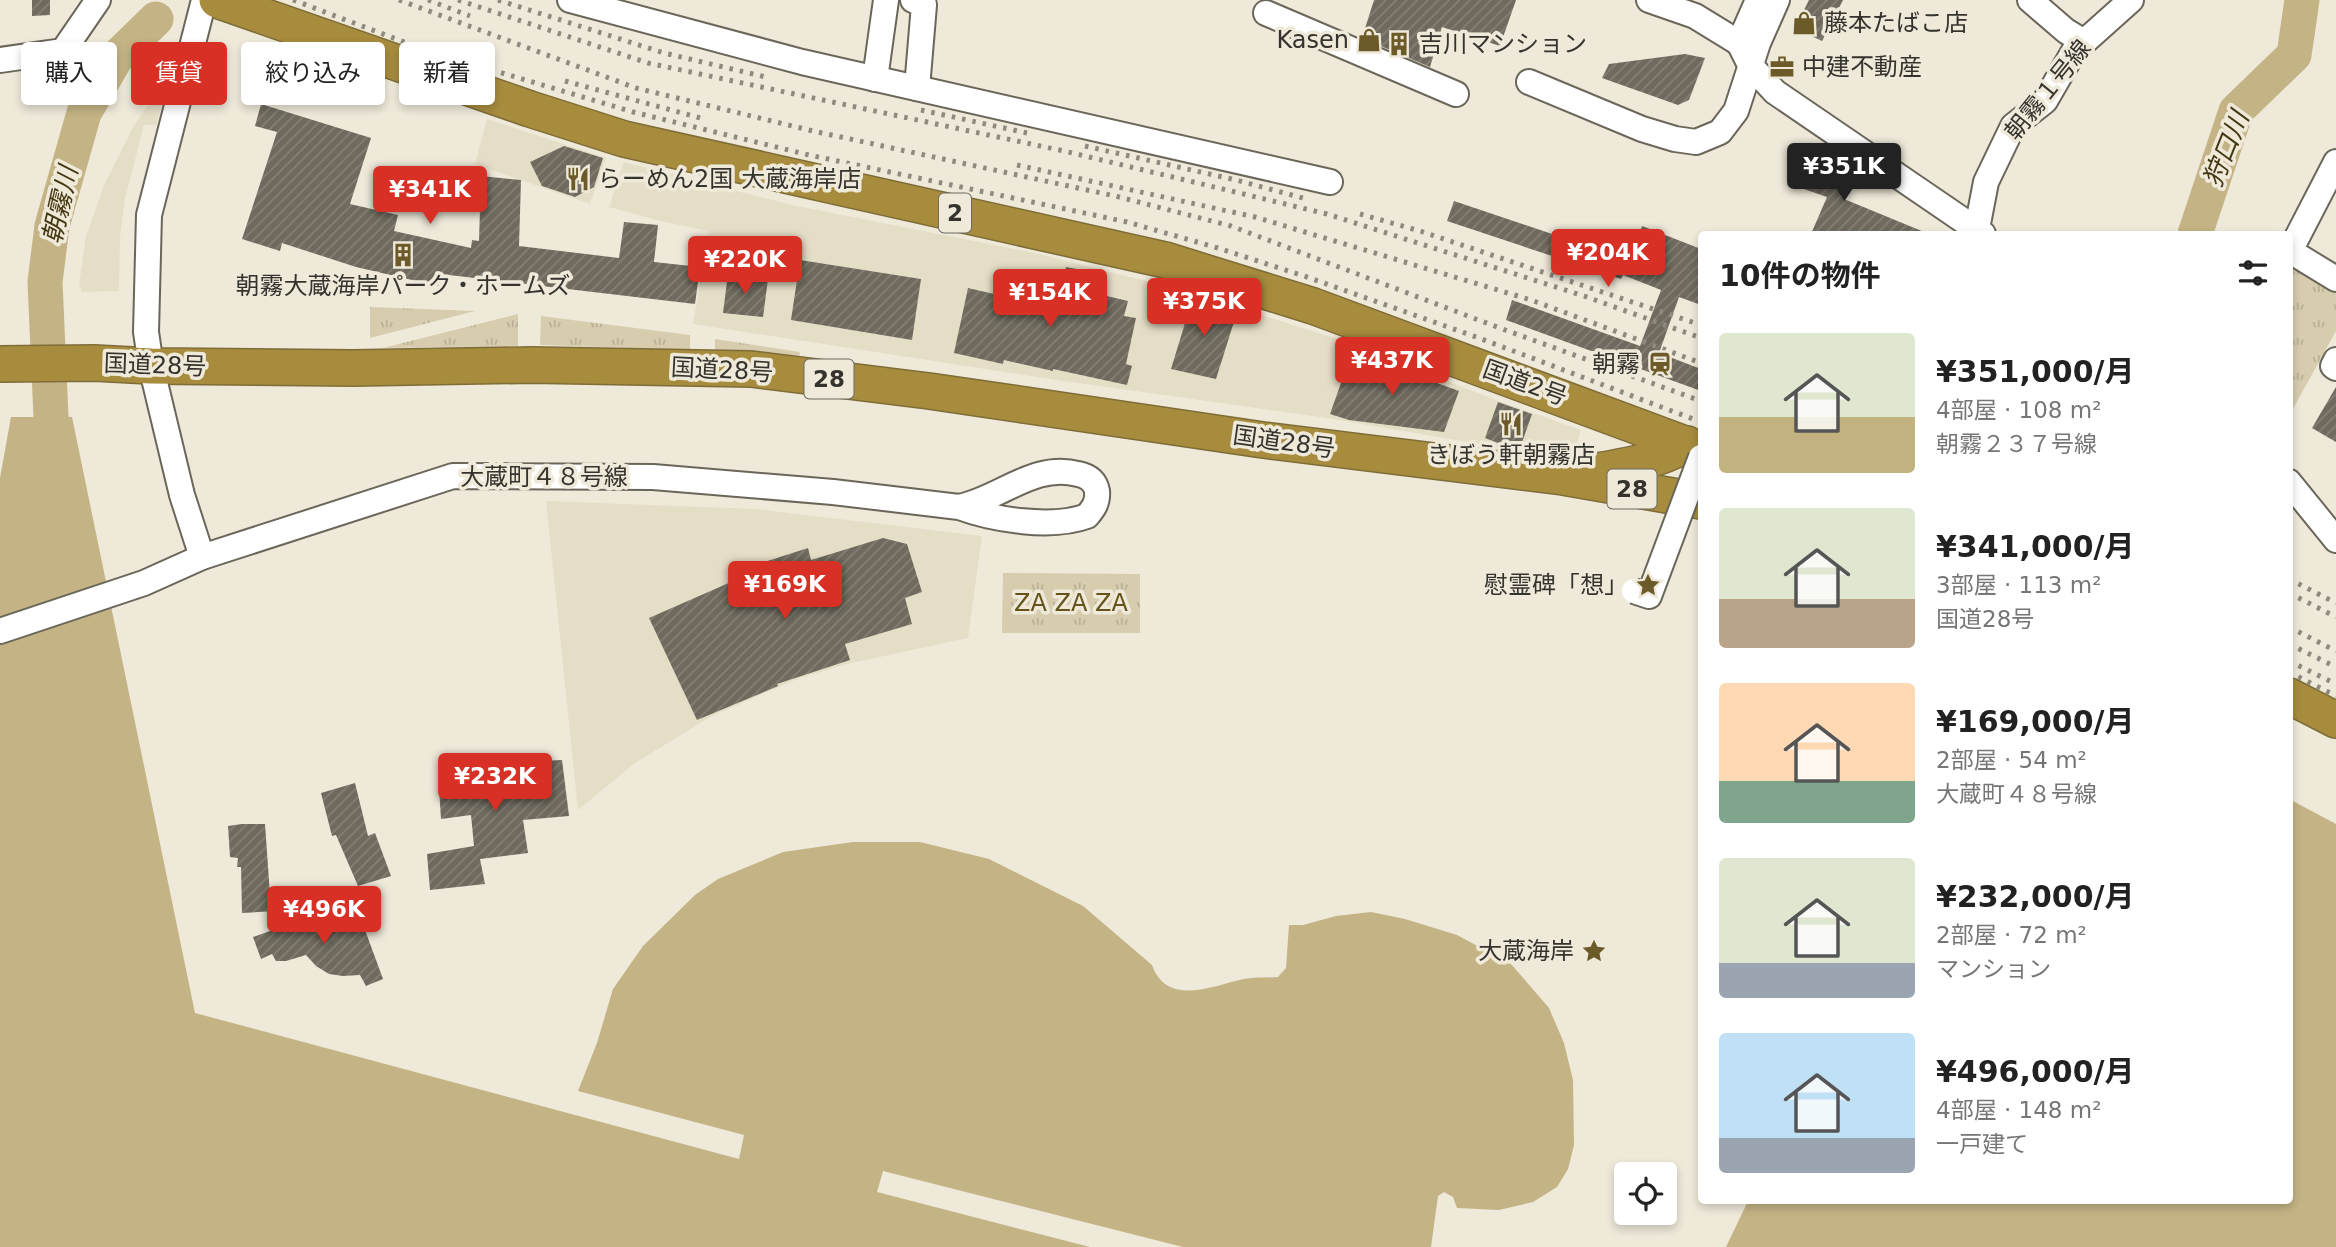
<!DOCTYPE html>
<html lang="ja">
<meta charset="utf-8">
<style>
body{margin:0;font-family:"DejaVu Sans","Noto Sans JP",sans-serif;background:#f2f2f2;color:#222;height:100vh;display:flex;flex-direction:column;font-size:26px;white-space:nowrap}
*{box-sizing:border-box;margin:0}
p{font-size:23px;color:#767676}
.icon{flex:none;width:38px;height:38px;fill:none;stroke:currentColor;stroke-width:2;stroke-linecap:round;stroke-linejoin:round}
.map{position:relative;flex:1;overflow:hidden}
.sheet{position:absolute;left:1698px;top:231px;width:595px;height:973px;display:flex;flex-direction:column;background:#fff;border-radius:7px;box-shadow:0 4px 10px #0003}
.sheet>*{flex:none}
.guide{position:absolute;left:21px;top:42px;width:665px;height:63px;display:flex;gap:14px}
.tools{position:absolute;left:1614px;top:1162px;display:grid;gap:14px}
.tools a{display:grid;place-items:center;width:63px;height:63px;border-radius:7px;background:#fff;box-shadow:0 4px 10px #0003;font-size:35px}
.price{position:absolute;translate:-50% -60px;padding:0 16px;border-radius:7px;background:#d93025;color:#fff;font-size:23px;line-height:46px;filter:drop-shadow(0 2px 4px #0008)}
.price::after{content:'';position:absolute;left:50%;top:42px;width:21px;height:16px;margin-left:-10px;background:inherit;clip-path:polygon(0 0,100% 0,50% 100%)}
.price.current{background:#222;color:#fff}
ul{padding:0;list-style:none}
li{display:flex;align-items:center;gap:21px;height:175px;padding:0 21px}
li span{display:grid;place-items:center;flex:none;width:196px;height:140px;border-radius:7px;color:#555}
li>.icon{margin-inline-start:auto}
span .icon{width:84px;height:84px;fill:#fffc;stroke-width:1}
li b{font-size:30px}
h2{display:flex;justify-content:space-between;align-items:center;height:84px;padding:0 21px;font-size:30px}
.chip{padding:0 24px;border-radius:7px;background:#fff;box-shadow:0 4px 10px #0003;font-size:24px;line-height:63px}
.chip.current{background:#d93025;color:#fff}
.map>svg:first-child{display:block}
.built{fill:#e5dec7}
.grass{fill:url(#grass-tufts)}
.water{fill:#c4b384}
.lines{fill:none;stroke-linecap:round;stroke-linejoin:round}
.river{stroke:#c4b384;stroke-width:35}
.building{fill:url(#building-hatch)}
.minor-casing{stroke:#6a6659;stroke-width:28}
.highway-casing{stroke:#7f6d38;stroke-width:38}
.minor{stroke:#fff;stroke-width:24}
.highway{stroke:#a78c3e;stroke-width:35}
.rail{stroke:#8e8a7f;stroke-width:5;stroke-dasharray:3.5 7;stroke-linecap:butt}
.minor-bridge-casing{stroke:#6a6659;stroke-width:28;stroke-linecap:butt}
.minor-bridge{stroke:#fff;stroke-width:24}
.labels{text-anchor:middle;stroke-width:7;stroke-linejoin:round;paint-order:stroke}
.shield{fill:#eee9d9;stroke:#6c6a61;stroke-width:2}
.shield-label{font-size:23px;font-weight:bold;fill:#35332d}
.poi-label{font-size:24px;fill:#35332d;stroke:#eee9d9;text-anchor:start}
.street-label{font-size:24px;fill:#35332d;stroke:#eee9d9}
.park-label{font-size:24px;fill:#65531b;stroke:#eee9d9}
.water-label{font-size:26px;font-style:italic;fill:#443811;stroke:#eee9d9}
</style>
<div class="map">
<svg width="2336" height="1247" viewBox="0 0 2336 1247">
<defs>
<pattern id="grass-tufts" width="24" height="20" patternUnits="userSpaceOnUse" patternTransform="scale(1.75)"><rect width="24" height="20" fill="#d7ccae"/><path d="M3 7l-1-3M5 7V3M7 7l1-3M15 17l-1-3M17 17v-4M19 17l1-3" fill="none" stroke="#b9b096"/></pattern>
<pattern id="building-hatch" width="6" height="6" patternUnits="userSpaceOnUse" patternTransform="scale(1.75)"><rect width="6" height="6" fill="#6f6a5d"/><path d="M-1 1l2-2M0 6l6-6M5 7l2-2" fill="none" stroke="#848076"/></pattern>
</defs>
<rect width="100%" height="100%" fill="#eee9d9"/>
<g class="built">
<path d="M 167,85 L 156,125 L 144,125 L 125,199 L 120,237 L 119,291 L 82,292 L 79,285 L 86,236 L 105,183 L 132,129 L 152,99 Z"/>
<path d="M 487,119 L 606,158 L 590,204 L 475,164 Z"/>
<path d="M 624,162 L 792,205 L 1035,253 L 1185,291 L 1353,344 L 1498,401 L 1581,430 L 1572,460 L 1327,418 L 1057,380 L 693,324 L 709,231 L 660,221 L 609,207 Z"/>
<path d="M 546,501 L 755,509 L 982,536 L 968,638 L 847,664 L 797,679 L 712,716 L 635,763 L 578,810 Z"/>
</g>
<g class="grass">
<path d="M 2289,264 L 2336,288 L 2336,331 L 2289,416 Z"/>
<path d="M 370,307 L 475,311 L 370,338 Z"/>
<path d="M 518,314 L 518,346 L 383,348 Z"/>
<path d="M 541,316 L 690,335 L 690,350 L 540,345 Z"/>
<path d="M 715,339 L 800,352 L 799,358 L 715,350 Z"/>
<path d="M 1003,573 L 1140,574 L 1140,633 L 1002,633 Z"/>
</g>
<g class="water">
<path d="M 11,417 L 72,417 L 195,1013 L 739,1159 L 744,1135 L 578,1091 L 597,1043 L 613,989 L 643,946 L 695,895 L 718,879 L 783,852 L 853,842 L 920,842 L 989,859 L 1083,906 L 1152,965 C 1167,1007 1212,986 1244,979 C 1255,977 1267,978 1278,977 L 1286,968 L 1289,925 L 1303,925 L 1336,916 L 1371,912 L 1405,919 L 1457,935 L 1511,964 L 1549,1008 L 1564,1043 L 1573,1080 L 1574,1145 L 1568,1169 L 1557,1187 L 1533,1202 L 1499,1210 L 1457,1208 L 1453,1197 L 1444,1192 L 1438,1196 L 1431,1247 L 1183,1247 L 883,1171 L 877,1192 L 1090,1247 L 0,1247 L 0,478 Z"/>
<path d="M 2289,799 L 2336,824 L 2336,1247 L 1726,1247 L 1748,1201 L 2289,1200 Z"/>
</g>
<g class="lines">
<g class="river">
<path d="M 2195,234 L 2236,111 L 2294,55 L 2302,0"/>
<path d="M 51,417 L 45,282 L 52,226 L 84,113 L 116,58 L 156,19"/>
</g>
</g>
<g class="building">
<path d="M 32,0 L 50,0 L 50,15 L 32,16 Z"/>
<path d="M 1374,0 L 1516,0 L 1500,46 L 1442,27 L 1430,67 L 1362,38 Z"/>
<path d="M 1809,0 L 1843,0 L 1822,41 L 1795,28 Z"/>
<path d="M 1685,54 L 1705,58 L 1689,100 L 1678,105 L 1602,78 L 1609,64 Z"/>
<path d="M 291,65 L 308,67 L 305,90 L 289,88 Z"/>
<path d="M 351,75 L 380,81 L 375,104 L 346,97 Z"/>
<path d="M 261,104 L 371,138 L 350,204 L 398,215 L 394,231 L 471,248 L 472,240 L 479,241 L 481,176 L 521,180 L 519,246 L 619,258 L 624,222 L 658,225 L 654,262 L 700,267 L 695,304 L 441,274 L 438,286 L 356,267 L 282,243 L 280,251 L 242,239 L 277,132 L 255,126 Z"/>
<path d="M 564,146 L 603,158 L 594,187 L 575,197 L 542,186 L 530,162 Z"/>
<path d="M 1814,149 L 1852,173 L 1844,199 L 1929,234 L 1811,234 L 1827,197 L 1798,187 Z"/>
<path d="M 1454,201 L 1629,260 L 1642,226 L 1701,249 L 1701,305 L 1679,297 L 1659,353 L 1701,369 L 1701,391 L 1506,320 L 1512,300 L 1640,346 L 1661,290 L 1623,275 L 1621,279 L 1447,221 Z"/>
<path d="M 800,260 L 921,279 L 912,340 L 791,320 Z"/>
<path d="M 1066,267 L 1082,270 L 1077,289 L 1128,301 L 1124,316 L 1136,318 L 1126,364 L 1132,366 L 1127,385 L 1053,369 L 1053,371 L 1004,360 L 1003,364 L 954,353 L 968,288 L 1025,301 L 1031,273 L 1063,280 Z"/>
<path d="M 728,274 L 768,279 L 763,317 L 723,313 Z"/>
<path d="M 1193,297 L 1238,309 L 1216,379 L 1171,369 Z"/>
<path d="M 1352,352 L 1459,391 L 1444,432 L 1349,420 L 1330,414 Z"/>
<path d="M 2336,387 L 2336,442 L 2312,428 Z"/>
<path d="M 1498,402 L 1532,414 L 1519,451 L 1485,438 Z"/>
<path d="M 883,538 L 907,544 L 922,592 L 905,598 L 912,624 L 845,644 L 850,660 L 777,684 L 778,686 L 697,720 L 649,618 L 731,582 L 732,585 L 759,577 L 755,565 L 808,548 L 811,560 Z"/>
<path d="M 517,757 L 517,762 L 562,760 L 569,816 L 523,820 L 528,853 L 480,859 L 485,884 L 430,890 L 427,854 L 474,846 L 471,815 L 441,819 L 439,788 L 445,787 L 445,771 L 466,769 L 465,762 Z"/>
<path d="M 355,783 L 368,836 L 375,833 L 391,876 L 358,886 L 336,835 L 332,836 L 321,793 Z"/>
<path d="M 242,824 L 265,824 L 270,895 L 278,895 L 277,911 L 242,913 L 241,867 L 237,867 L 238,858 L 230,857 L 228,826 Z"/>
<path d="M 340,906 L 348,926 L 356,923 L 358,932 L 365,930 L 383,979 L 366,986 L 360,975 L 343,976 L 329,974 L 316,966 L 306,955 L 286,961 L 276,961 L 272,954 L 261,959 L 253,937 Z"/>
</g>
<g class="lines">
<g class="minor-casing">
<g id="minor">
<path d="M 570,0 L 802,62 L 1330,182"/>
<path d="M 913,0 L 924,5 L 917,88"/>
<path d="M 1649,0 L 1695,16 L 1739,43"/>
<path d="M 2030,0 L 2066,31 L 2084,42"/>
<path d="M 1266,13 L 1456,94"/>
<path d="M 1739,43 L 1750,65 L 1775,92 L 1983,234"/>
<path d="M 1739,43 L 1758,0"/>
<path d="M 0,60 L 63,51 L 98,0"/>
<path d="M 875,79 L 886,0"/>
<path d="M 1529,82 L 1642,129 L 1675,139 L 1696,142 L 1720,132 L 1736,111 L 1758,43 L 1777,0"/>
<path d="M 2336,162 L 2290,251 L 2336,279"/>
<path d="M 1976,234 L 1986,182 L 2013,126 L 2045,101 L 2074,51 L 2131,0"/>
<path d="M 2336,360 L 2333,366 L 2336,368"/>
<path d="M 2289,482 L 2336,540"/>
<path d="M 202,557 L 182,495 L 151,366 L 146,332 L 149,215 L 204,0"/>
<path d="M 0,631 L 144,583 L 202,557 L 453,476 L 653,477 L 833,492 L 959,507 C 994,520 1052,529 1087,516 C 1094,508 1098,502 1097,491 C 1095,481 1088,476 1078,474 C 1034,462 1000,499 959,507"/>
</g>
</g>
<g class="highway-casing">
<g id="highway">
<path d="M 217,0 L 530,109 L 624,139 L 1165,260 L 1313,306 L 1701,450"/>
<path d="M 0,364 L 94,363 L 151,366 L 353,368 L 532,365 L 751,369 L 929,391 L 1263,440 L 1563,477 L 1701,501"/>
<path d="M 1587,473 C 1625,466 1652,463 1687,444"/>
<path d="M 2289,696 L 2336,720"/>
</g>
</g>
<use href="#minor" class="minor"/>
<use href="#highway" class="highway"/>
<g class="rail">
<path d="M 293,0 L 428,51 L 633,112 L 809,155 L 1127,222 L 1218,248 L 1307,277 L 1479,338 L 1701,422"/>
<path d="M 399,0 L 636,88 L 813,131 L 1115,196 L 1231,226 L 1497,327 L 1701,401"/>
<path d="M 428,0 L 470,16"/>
<path d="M 458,0 L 648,63 L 1064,151 L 1327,214 L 1584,296 L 1701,338"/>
<path d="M 498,0 L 664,53 L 770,78"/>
<path d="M 565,81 L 704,119"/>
<path d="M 921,110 L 1027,133"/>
<path d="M 1085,146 L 1236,180 L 1303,198"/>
<path d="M 1017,165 L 1255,217 L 1531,300 L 1701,363"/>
<path d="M 1360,214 L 1420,231 L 1701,325"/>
<path d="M 2289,579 L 2336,603"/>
<path d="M 2289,593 L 2336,617"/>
<path d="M 2289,627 L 2336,651"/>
<path d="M 2289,644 L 2336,667"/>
<path d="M 2289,661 L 2336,684"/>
<path d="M 2289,672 L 2336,696"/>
</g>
<g class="minor-bridge-casing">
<path id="minor-bridge" d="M 1634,591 L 1649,596 L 1701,457"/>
</g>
<use href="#minor-bridge" class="minor-bridge"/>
</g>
<defs>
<g id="shop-bare" transform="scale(1.89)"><path d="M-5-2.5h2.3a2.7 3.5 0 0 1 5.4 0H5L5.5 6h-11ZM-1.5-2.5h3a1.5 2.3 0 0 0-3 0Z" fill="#6c5b29" stroke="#eee9d9" stroke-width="2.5" paint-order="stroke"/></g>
<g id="building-bare" transform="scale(1.89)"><path d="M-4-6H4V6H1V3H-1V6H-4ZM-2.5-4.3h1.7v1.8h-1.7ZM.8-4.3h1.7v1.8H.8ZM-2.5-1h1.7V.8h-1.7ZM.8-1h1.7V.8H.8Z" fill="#6c5b29" stroke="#eee9d9" stroke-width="2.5" paint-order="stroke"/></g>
<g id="office-bare" transform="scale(1.89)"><path d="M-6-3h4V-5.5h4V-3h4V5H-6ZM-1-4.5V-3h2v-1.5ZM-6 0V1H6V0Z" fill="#6c5b29" stroke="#eee9d9" stroke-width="2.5" paint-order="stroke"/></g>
<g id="restaurant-bare" transform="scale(1.89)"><path d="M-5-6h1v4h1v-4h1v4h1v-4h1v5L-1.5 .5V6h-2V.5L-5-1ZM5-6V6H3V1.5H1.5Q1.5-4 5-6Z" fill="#6c5b29" stroke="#eee9d9" stroke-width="2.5" paint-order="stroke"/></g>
<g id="station-bare" transform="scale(1.89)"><path d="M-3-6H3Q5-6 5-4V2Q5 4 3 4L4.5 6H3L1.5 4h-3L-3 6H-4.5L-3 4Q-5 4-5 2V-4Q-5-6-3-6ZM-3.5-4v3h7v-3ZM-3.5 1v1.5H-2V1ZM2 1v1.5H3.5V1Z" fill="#6c5b29" stroke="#eee9d9" stroke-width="2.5" paint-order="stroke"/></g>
<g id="sight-bare" transform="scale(1.89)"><path d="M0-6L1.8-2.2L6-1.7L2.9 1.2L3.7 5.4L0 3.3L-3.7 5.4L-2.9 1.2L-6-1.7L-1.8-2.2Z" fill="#6c5b29" stroke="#eee9d9" stroke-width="2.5" paint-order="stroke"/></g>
</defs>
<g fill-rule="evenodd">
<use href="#shop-bare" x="1804" y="23"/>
<use href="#shop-bare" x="1369" y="40"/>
<use href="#building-bare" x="1399" y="44"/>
<use href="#office-bare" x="1782" y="67"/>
<use href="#restaurant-bare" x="578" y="179"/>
<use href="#building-bare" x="403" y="255"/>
<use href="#station-bare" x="1660" y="364"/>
<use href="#restaurant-bare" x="1511" y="424"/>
<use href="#sight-bare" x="1648" y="585"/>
<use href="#sight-bare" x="1594" y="951"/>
</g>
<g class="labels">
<g class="shield">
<rect x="939" y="193.5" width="32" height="39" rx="5"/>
<rect x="804.5" y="359.5" width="49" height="39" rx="5"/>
<rect x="1607.5" y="469.5" width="49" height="39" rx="5"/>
</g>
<g class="shield-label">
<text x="955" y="221">2</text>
<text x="829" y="387">28</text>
<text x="1632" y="497">28</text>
</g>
<g class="poi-label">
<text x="1824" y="31">藤本たばこ店</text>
<text x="1349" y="48" text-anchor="end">Kasen</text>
<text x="1419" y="52">吉川マンション</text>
<text x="1802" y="75">中建不動産</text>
<text x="598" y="187">らーめん2国 大蔵海岸店</text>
<text x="403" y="294" text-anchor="middle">朝霧大蔵海岸パーク・ホームズ</text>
<text x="1640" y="372" text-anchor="end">朝霧</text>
<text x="1511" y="463" text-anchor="middle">きぼう軒朝霧店</text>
<text x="1628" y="593" text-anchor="end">慰霊碑「想」</text>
<text x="1574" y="959" text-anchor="end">大蔵海岸</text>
</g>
<g class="street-label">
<text transform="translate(2048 90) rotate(-51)" y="8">朝霧１号線</text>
<text transform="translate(155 365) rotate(2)" y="8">国道28号</text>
<text transform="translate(722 370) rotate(3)" y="8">国道28号</text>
<text transform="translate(1525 383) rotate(20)" y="8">国道2号</text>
<text transform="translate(1284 442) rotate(8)" y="8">国道28号</text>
<text x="544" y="485">大蔵町４８号線</text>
</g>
<g class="park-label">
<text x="1071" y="611">ZA ZA ZA</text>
</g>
<g class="water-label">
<text transform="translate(2226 149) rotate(-68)" y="9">狩口川</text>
<text transform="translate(60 205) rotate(-77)" y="9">朝霧川</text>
</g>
</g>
</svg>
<div class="tools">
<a><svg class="icon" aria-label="locate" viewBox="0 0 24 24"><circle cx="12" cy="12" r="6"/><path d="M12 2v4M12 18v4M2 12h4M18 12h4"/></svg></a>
</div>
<b class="price current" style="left:1844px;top:203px">¥351K</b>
<b class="price" style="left:430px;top:226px">¥341K</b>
<b class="price" style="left:1608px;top:289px">¥204K</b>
<b class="price" style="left:745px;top:296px">¥220K</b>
<b class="price" style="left:1050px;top:329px">¥154K</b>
<b class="price" style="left:1204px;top:338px">¥375K</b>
<b class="price" style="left:1392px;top:397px">¥437K</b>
<b class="price" style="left:785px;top:621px">¥169K</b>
<b class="price" style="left:495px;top:813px">¥232K</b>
<b class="price" style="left:324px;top:946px">¥496K</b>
<div class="guide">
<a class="chip">購入</a>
<a class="chip current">賃貸</a>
<a class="chip">絞り込み</a>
<a class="chip">新着</a>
</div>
<section class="sheet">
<h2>10件の物件<svg class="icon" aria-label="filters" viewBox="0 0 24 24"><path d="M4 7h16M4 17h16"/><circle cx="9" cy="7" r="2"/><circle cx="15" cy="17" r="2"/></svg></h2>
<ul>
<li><span style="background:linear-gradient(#dfe7d0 60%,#c2b280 0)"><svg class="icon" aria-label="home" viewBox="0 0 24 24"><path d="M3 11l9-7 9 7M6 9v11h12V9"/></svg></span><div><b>¥351,000/月</b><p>4部屋 · 108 m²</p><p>朝霧２３７号線</p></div></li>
<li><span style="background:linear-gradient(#dfe7d0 65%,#b9a48a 0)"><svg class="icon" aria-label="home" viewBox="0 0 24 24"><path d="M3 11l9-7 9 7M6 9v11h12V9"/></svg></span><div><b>¥341,000/月</b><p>3部屋 · 113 m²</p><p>国道28号</p></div></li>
<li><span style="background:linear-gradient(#ffd9b3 70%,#7fa58c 0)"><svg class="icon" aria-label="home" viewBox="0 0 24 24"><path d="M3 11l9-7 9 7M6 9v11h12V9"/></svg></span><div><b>¥169,000/月</b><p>2部屋 · 54 m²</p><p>大蔵町４８号線</p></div></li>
<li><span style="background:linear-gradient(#dfe7d0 75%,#9aa5b1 0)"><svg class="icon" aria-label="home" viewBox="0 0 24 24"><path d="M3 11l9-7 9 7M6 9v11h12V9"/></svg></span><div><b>¥232,000/月</b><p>2部屋 · 72 m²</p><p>マンション</p></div></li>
<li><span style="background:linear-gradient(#bfe0f5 75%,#9aa5b1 0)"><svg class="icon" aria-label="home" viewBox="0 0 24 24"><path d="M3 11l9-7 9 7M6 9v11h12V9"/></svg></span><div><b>¥496,000/月</b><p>4部屋 · 148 m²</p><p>一戸建て</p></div></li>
</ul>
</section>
</div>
